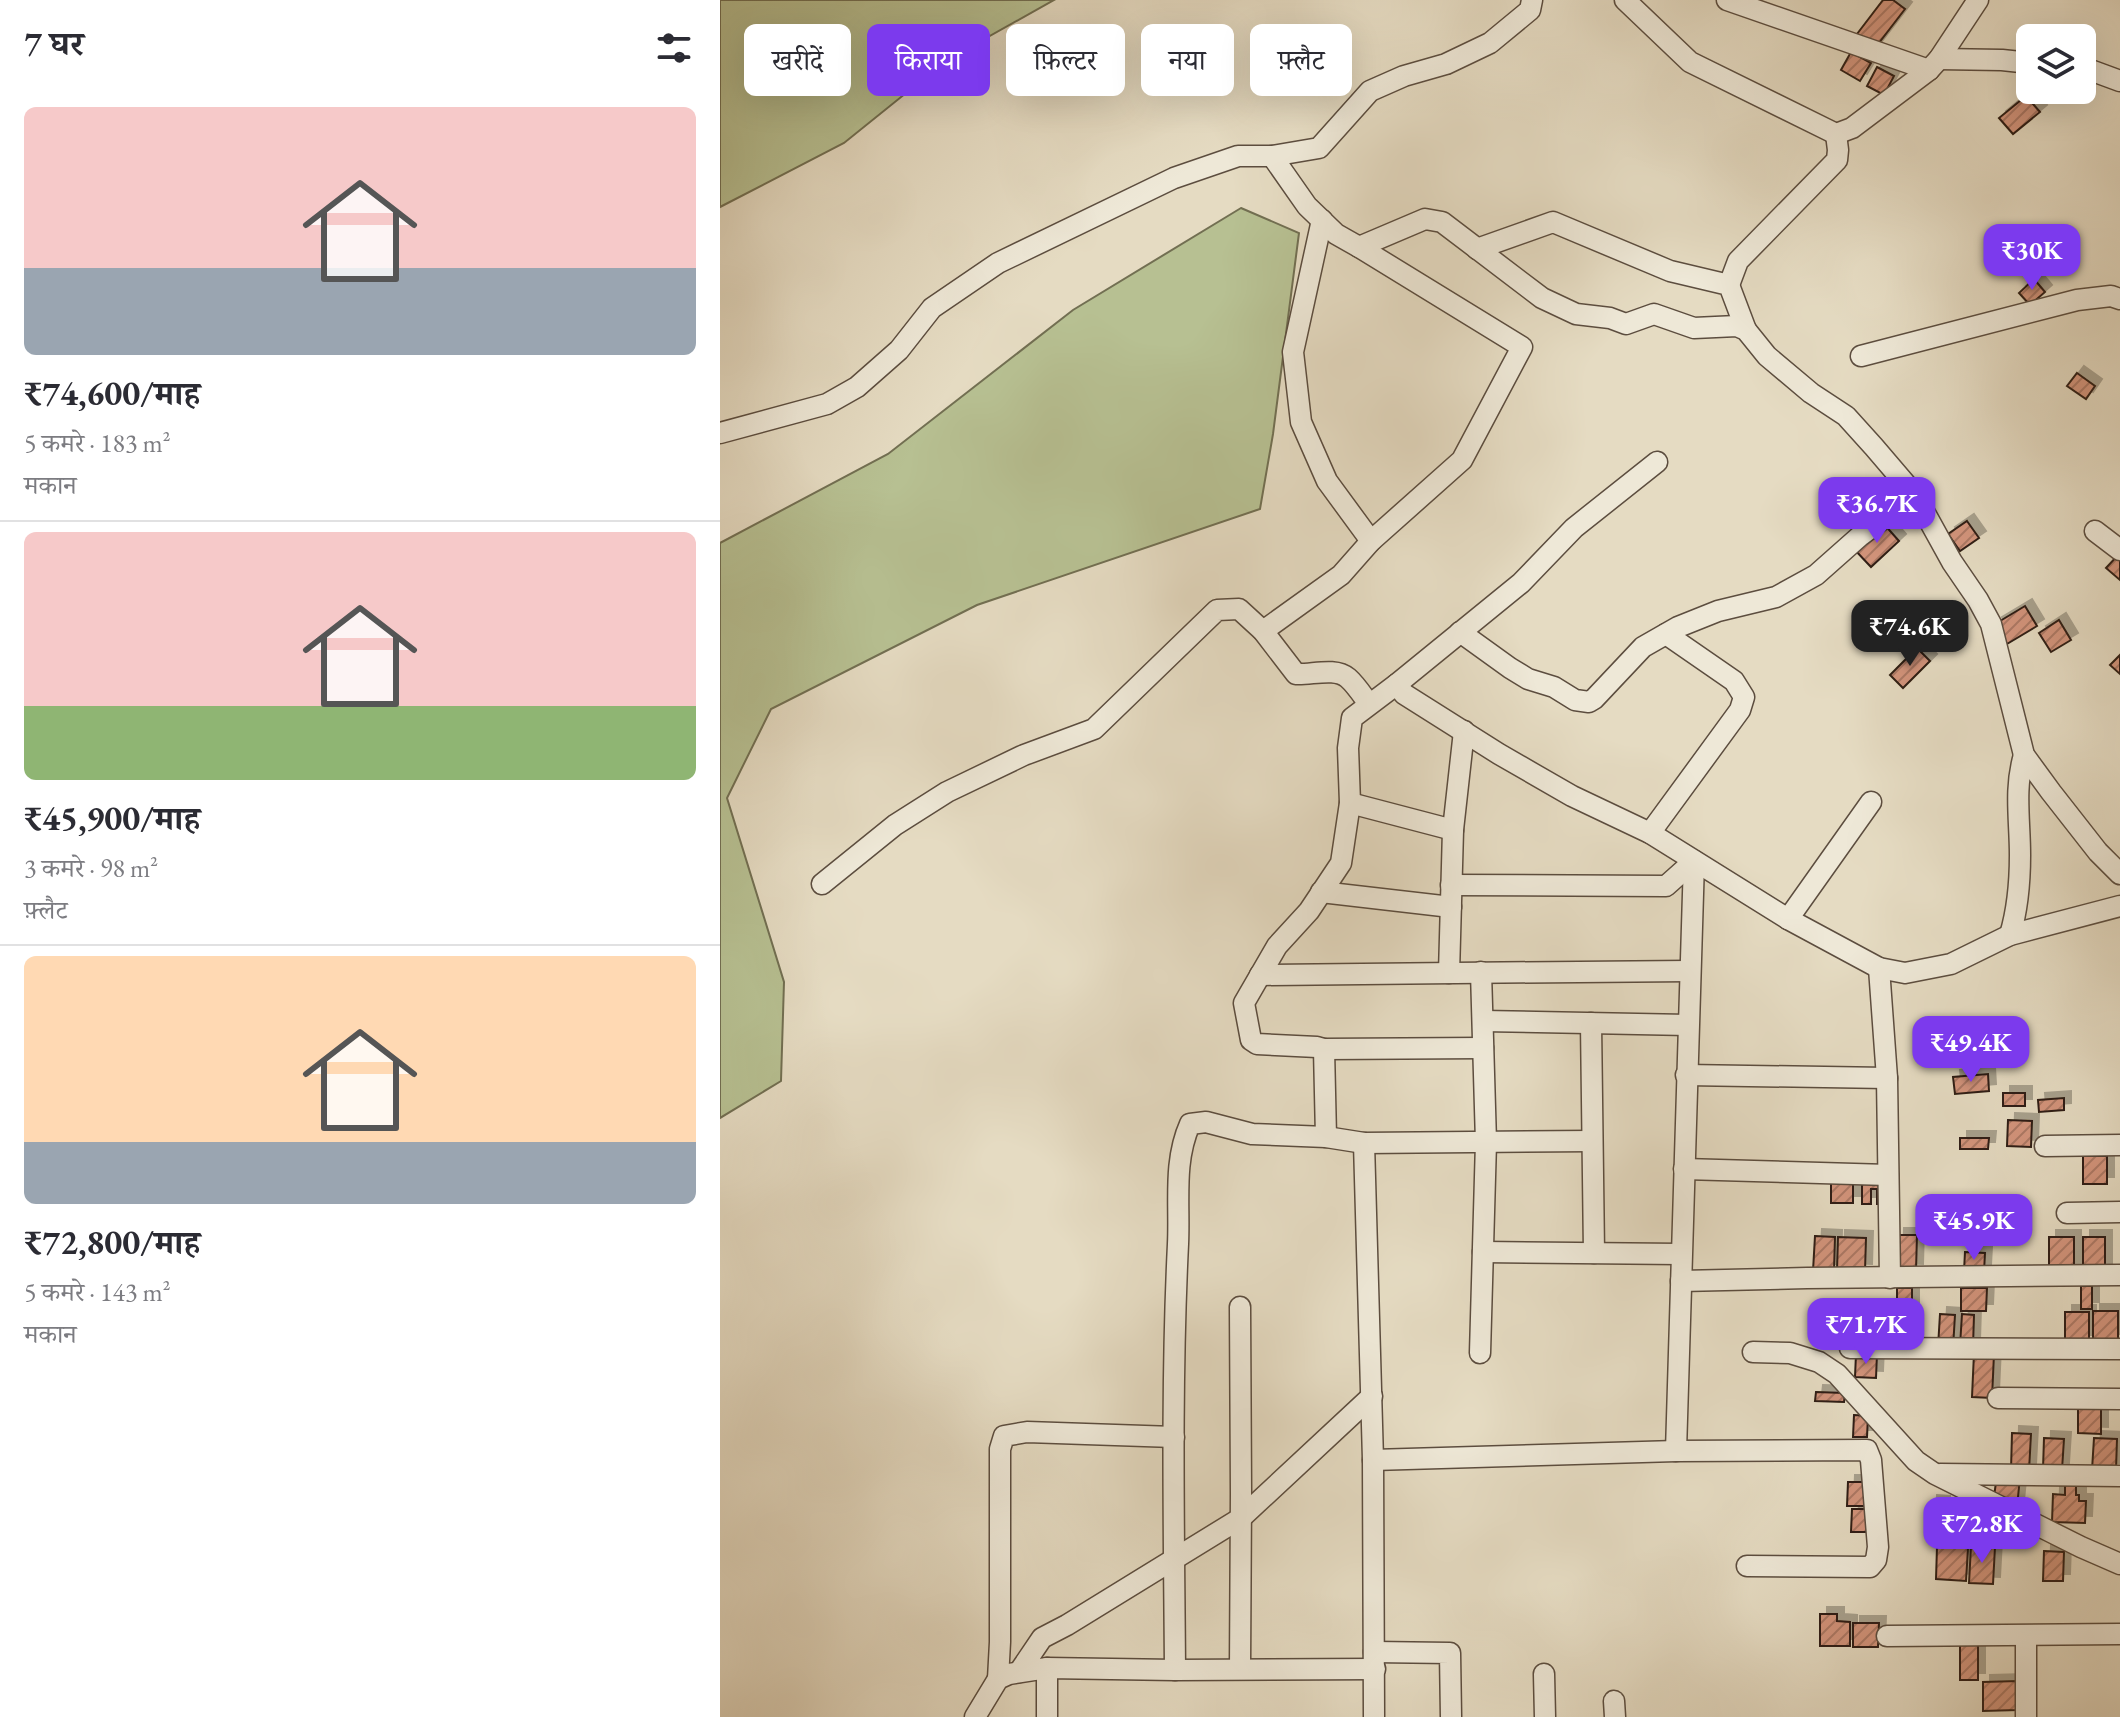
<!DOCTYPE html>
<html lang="hi">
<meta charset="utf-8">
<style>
body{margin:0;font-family:"EB Garamond","Noto Serif Devanagari",serif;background:#f2f2f3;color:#2b2b33;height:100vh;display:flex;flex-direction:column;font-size:30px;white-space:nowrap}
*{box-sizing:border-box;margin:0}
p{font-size:26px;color:#7c7c81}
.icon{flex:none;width:44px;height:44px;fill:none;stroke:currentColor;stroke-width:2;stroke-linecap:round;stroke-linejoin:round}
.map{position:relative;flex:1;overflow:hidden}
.side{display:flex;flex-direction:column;background:#fff;width:720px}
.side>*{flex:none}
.hud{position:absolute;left:24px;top:24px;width:760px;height:72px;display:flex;gap:16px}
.buttons{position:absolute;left:1296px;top:24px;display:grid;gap:16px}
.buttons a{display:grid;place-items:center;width:80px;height:80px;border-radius:12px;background:#fff;box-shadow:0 8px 32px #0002;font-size:40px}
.price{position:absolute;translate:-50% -68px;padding:0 18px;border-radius:16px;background:#7c3aed;color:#fff;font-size:26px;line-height:52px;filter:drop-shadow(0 2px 4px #0008)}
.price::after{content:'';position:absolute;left:50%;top:48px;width:24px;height:18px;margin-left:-12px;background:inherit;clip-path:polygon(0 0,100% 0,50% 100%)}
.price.active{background:#222;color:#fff}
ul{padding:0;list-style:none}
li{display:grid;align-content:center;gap:16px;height:424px;padding:0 24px}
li+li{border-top:2px solid #e1e1e2}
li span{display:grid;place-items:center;height:248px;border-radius:12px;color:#555}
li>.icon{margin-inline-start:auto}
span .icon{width:144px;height:144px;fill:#fffc;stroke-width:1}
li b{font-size:34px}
h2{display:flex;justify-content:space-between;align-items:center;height:96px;padding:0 24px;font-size:34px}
.pill{padding:0 28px;border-radius:12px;background:#fff;box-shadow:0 8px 32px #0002;font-size:28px;line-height:72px}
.pill.active{background:#7c3aed;color:#fff}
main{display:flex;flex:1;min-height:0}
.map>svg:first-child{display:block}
.green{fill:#b7c092;stroke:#726f52;stroke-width:2}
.building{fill:url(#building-hatch);stroke:#2e1e13;stroke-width:2;filter:url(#shadow)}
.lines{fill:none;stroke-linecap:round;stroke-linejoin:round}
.street-casing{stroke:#5c4d3f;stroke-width:23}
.street{stroke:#eee8d7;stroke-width:20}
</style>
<main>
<section class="side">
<h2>7 घर<svg class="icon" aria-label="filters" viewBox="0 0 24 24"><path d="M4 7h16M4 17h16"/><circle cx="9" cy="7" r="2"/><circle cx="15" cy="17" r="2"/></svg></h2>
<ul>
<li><span style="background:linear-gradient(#f6c9c9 65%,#9aa5b1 0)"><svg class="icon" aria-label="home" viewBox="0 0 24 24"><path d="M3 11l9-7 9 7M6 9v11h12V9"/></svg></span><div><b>₹74,600/माह</b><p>5 कमरे · 183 m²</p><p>मकान</p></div></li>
<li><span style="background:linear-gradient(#f6c9c9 70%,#8fb573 0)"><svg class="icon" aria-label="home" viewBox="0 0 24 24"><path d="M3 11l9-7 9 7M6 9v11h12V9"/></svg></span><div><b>₹45,900/माह</b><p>3 कमरे · 98 m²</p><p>फ़्लैट</p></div></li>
<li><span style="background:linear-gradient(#ffd9b3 75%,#9aa5b1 0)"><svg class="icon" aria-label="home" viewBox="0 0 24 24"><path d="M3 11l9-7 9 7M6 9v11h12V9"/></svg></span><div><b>₹72,800/माह</b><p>5 कमरे · 143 m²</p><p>मकान</p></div></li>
</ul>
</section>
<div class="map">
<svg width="1400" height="1717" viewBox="0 0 1400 1717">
<defs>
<pattern id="building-hatch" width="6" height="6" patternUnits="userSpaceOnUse" patternTransform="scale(2)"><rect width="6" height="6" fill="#d3947c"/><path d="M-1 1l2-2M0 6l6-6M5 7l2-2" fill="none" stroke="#ac7864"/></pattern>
<filter id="shadow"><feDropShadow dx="7" dy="-7" stdDeviation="0" flood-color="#0004"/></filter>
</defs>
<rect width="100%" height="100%" fill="#e5dbc2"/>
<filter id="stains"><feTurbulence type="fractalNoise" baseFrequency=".0025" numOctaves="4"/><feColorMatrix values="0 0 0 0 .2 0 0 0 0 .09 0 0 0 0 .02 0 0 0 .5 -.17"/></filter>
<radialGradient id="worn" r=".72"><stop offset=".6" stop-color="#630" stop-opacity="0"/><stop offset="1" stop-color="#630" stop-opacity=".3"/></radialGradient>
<g class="green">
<path d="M 0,0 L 334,0 L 227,60 L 124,143 L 0,207 Z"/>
<path d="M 521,208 L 579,233 L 553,434 L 540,509 L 257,605 L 51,709 L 7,798 L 64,982 L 61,1081 L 0,1118 L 0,543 L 168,454 L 353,310 Z"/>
</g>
<g class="building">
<path d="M 1163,0 L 1173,0 L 1185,9 L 1155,48 L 1137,34 Z"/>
<path d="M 1131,52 L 1151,63 L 1140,81 L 1121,70 Z"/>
<path d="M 1157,67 L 1174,76 L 1164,95 L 1147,86 Z"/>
<path d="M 1306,96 L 1320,112 L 1293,134 L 1279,118 Z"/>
<path d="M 1314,279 L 1325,292 L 1310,305 L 1299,293 Z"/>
<path d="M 1357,373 L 1375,386 L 1366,399 L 1347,386 Z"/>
<path d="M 1247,521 L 1259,538 L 1240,551 L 1228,534 Z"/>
<path d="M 1163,523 L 1179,541 L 1151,567 L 1134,549 Z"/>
<path d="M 1400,553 L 1400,580 L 1386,568 Z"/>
<path d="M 1305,606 L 1317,626 L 1287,644 L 1275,624 Z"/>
<path d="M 1339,620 L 1351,640 L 1331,652 L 1319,633 Z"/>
<path d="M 1197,648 L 1210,661 L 1183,688 L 1170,675 Z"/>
<path d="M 1400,655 L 1400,674 L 1390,665 Z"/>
<path d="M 1268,1074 L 1269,1091 L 1235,1094 L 1233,1077 Z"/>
<rect x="1283" y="1093" width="22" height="13"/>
<path d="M 1344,1098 L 1344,1110 L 1319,1112 L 1318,1100 Z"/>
<path d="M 1288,1120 L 1312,1121 L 1311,1147 L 1287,1146 Z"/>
<path d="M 1240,1138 L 1269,1138 L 1268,1149 L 1240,1149 Z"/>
<rect x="1363" y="1156" width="24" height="28"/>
<rect x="1111" y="1180" width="22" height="23"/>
<path d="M 1142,1184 L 1165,1184 L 1165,1204 L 1157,1204 L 1157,1189 L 1151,1189 L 1151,1204 L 1142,1204 Z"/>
<path d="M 1177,1235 L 1197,1235 L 1196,1271 L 1176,1270 Z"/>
<path d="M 1095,1236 L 1115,1237 L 1114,1271 L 1093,1271 Z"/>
<path d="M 1118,1237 L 1146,1238 L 1145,1271 L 1117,1270 Z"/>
<rect x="1329" y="1237" width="25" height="34"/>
<rect x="1363" y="1237" width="22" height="33"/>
<path d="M 1245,1252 L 1265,1253 L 1264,1272 L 1244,1271 Z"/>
<rect x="1361" y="1286" width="11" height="23"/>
<rect x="1177" y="1288" width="15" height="21"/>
<path d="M 1241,1288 L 1267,1288 L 1266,1311 L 1241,1311 Z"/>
<path d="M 1169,1311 L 1185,1311 L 1183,1345 L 1167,1345 Z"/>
<rect x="1373" y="1311" width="25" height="30"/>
<rect x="1345" y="1312" width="24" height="30"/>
<path d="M 1220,1314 L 1235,1315 L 1233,1348 L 1218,1347 Z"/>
<path d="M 1242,1314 L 1254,1315 L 1253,1347 L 1240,1346 Z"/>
<rect x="1135" y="1320" width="20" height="24"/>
<path d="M 1254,1353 L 1274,1354 L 1272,1398 L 1252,1397 Z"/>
<path d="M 1136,1354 L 1157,1354 L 1156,1378 L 1135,1377 Z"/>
<path d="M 1096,1392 L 1125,1393 L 1124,1402 L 1095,1401 Z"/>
<path d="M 1358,1400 L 1381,1400 L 1381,1434 L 1358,1433 Z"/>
<path d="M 1134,1415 L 1148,1416 L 1147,1437 L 1133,1437 Z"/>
<path d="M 1292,1433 L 1311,1434 L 1309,1471 L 1291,1470 Z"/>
<path d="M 1324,1438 L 1344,1439 L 1342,1470 L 1323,1469 Z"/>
<path d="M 1374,1438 L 1397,1439 L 1396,1470 L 1372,1470 Z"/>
<path d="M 1277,1476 L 1300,1477 L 1297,1507 L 1274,1496 Z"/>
<path d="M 1128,1482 L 1148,1482 L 1147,1506 L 1127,1506 Z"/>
<path d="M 1345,1484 L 1356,1485 L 1356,1495 L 1359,1495 L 1359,1501 L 1366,1501 L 1365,1523 L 1332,1522 L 1333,1494 L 1345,1495 Z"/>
<path d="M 1210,1502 L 1223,1503 L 1222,1537 L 1209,1536 Z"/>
<path d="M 1132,1509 L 1149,1509 L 1148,1532 L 1131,1532 Z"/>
<path d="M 1251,1546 L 1275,1547 L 1273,1584 L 1249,1583 Z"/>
<path d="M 1217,1547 L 1248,1548 L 1246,1581 L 1216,1579 Z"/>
<path d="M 1324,1551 L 1344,1552 L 1343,1581 L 1323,1581 Z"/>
<path d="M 1100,1614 L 1117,1614 L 1117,1621 L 1130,1622 L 1130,1646 L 1100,1646 Z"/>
<path d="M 1133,1623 L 1159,1623 L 1158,1647 L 1133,1647 Z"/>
<rect x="1240" y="1644" width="18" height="36"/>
<path d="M 1298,1681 L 1298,1710 L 1263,1711 L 1263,1682 Z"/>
</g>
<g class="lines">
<g class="street-casing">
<g id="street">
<path d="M 905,0 L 970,62 L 1116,134 L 1132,128 L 1209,70 L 1219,59 L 1258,0"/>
<path d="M 1007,0 L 1209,70"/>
<path d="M 1219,59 L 1282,60 L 1310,63"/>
<path d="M 1362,67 L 1400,81"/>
<path d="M 552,156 L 587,206 L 616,234 L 639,247 L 705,219 L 722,222 L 822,298 L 856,314 L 890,318 L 906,324 L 934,314 L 974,328 L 1017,326 L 1026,330 L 1047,356 L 1091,393 L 1126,416 L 1154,447 L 1195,495 L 1232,562 L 1258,600 L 1271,624 L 1304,755 L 1331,792 L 1378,852 L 1400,874"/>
<path d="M 602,220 L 573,352 L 581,422 L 607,481 L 651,541"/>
<path d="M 757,249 L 833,222 L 950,271 L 1009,285 L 1026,330"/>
<path d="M 1009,285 L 1018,261 L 1117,160 L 1118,150 L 1116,134"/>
<path d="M 1141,356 L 1357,300 L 1391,296 L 1400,299"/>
<path d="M 0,433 L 107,404 L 137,387 L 179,350 L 212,308 L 278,263 L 454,178 L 518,156 L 552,156 L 599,148 L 650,91 L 684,76 L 726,64 L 770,43 L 810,10 L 812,0"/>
<path d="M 1375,531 L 1400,550"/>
<path d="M 543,631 L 621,575 L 651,541 L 742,460 L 802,347 L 639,247"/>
<path d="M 740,632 L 790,668 L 808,679 L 834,687 L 855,700 L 869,702 L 874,699 L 923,647 L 958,627 L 998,611 L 1056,597 L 1096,575 L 1140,536 L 1195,495"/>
<path d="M 677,684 L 684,694 L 779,754 L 852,796 L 930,833 L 1068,919 L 1159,968 L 1185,973 L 1231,964 L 1290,935 L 1400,906"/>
<path d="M 630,803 L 733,830"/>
<path d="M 930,833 L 1020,710 L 1024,697 L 1014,681 L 946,634"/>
<path d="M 102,884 L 175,825 L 227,792 L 304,755 L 374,729 L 497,610 L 519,609 L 543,631 L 576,674 C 592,675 615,667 628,678 C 636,685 643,696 649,704"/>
<path d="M 731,885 L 946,886 L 974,861"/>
<path d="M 601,892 L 731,907"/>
<path d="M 1068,919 L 1151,802"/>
<path d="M 1290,935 C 1298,908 1300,883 1300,855 C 1300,820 1294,789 1304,755"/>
<path d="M 1159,968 L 1167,1078 L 1170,1278"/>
<path d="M 729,973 L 733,830 L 744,731"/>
<path d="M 540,975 C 683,974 826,971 969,971"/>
<path d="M 763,1021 L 968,1025"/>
<path d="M 871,1023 L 874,1253"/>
<path d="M 763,1048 L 604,1049 L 597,1047 L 537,1044 L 531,1040 L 524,1003 L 557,946 L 589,911 L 621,863 L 630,803 L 628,748 L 632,718 L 677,684 L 801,583 L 854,528 L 937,462"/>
<path d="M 604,1049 L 606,1137"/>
<path d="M 966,1075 L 1167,1078"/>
<path d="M 644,1143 L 653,1460 L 654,1717"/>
<path d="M 1325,1146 L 1400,1145"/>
<path d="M 964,1169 L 1168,1175"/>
<path d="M 1347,1213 L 1400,1212"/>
<path d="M 763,1252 L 961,1254"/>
<path d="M 961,1281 L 1087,1278 L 1400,1275"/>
<path d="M 1130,1348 L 1400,1349"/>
<path d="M 1033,1352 L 1070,1353 L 1099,1362 L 1117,1374 L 1196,1461 L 1215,1474 L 1361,1547 L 1400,1564"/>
<path d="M 760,1353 L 766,1142 L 761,972"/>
<path d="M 1278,1398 L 1400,1399"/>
<path d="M 956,1451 L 974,861"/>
<path d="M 653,1460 L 956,1451 L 1147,1450 L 1151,1460 L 1158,1547 L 1156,1560 L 1150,1567 L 1027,1566"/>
<path d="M 1220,1474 L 1400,1476"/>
<path d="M 1167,1636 L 1400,1634"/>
<path d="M 1306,1636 L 1306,1717"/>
<path d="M 654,1652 L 730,1653 L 731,1717"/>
<path d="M 327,1668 L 327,1717"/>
<path d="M 520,1669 L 521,1494 L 520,1307"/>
<path d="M 455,1670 C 454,1528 451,1386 458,1244 C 460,1203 453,1162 470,1124 L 486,1122 L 532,1134 L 606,1137 L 644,1143 L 872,1141"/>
<path d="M 299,1672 L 322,1638 L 347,1625 L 521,1518 L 652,1396"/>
<path d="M 824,1674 L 825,1717"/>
<path d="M 278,1679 L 280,1642 L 280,1449 L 284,1436 L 307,1432 L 454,1437"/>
<path d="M 894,1701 L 895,1717"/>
<path d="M 255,1717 L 278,1679 L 289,1674 L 327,1668 L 455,1670 L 655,1669"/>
</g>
</g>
<use href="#street" class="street"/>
</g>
<rect width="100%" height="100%" filter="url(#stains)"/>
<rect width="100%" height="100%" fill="url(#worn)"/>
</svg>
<div class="buttons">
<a><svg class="icon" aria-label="layers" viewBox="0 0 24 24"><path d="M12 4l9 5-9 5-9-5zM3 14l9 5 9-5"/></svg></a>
</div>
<b class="price" style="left:1312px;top:292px">₹30K</b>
<b class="price" style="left:1157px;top:545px">₹36.7K</b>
<b class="price active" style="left:1190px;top:668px">₹74.6K</b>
<b class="price" style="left:1251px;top:1084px">₹49.4K</b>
<b class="price" style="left:1254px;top:1262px">₹45.9K</b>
<b class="price" style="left:1146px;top:1366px">₹71.7K</b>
<b class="price" style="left:1262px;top:1565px">₹72.8K</b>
<div class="hud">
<a class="pill">खरीदें</a>
<a class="pill active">किराया</a>
<a class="pill">फ़िल्टर</a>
<a class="pill">नया</a>
<a class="pill">फ़्लैट</a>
</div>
</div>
</main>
